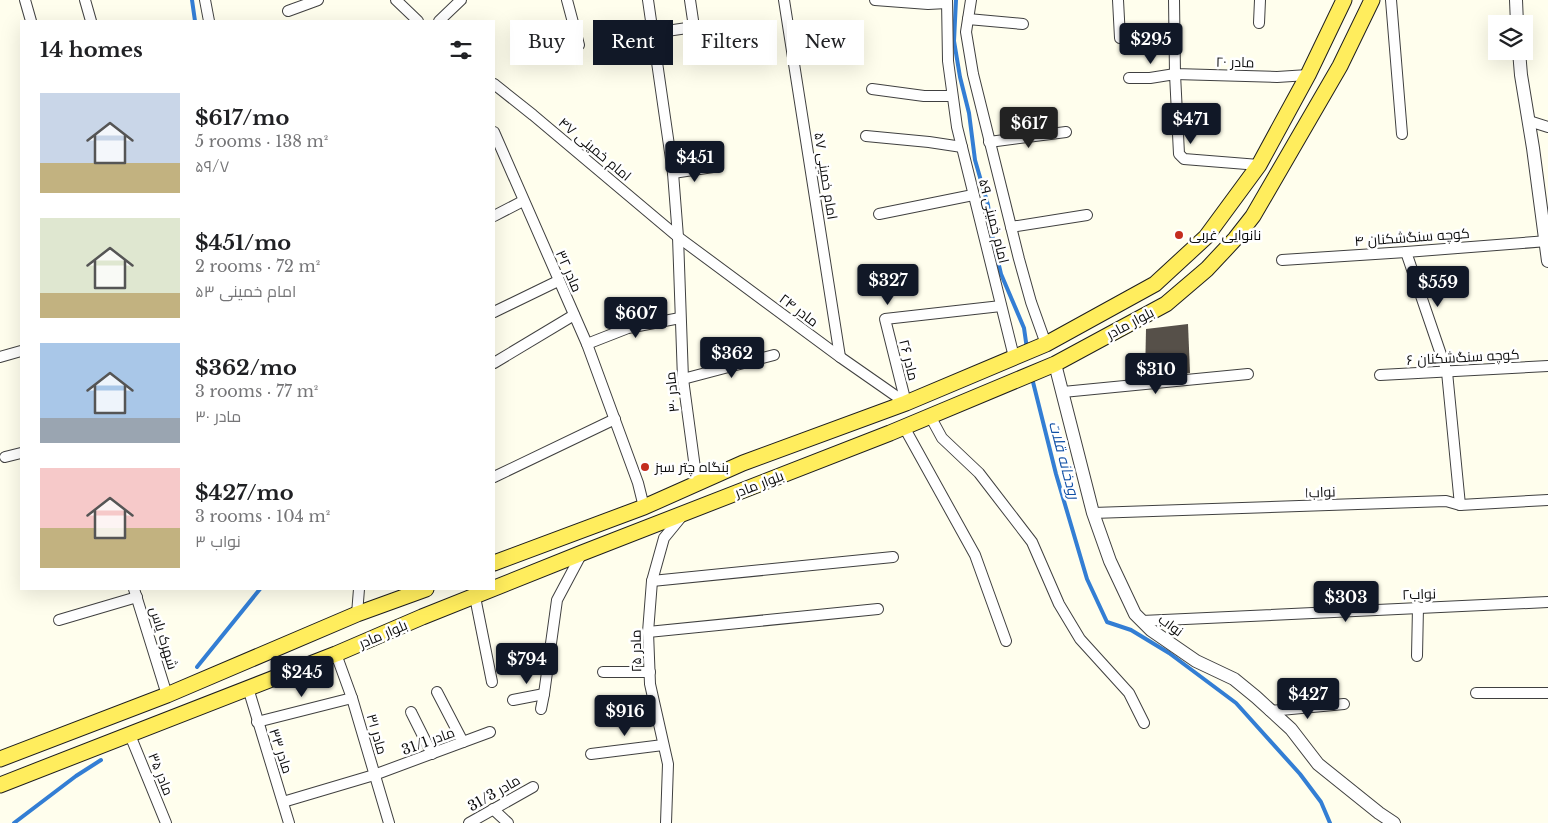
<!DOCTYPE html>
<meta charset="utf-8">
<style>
body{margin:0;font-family:"Libre Baskerville",Cairo,serif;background:#f6f6f6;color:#202124;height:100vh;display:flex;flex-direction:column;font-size:19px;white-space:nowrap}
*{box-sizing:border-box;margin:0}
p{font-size:16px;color:#757577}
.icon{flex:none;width:28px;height:28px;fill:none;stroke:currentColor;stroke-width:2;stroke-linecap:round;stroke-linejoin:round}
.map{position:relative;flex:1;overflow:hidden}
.drawer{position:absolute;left:20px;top:20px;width:475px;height:570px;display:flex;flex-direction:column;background:#fff;border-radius:0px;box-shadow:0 5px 20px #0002}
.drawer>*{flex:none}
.hud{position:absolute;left:510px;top:20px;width:475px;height:45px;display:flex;gap:10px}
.buttons{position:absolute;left:1488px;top:15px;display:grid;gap:10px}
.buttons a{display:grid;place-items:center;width:45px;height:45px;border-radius:0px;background:#fff;box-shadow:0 5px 20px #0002;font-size:25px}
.price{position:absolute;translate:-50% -42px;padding:0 11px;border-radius:5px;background:#111827;color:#fff;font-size:16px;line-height:32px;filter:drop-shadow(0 1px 2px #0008)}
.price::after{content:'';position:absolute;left:50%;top:30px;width:15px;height:11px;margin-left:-8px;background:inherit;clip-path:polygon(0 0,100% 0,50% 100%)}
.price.selected{background:#222;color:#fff}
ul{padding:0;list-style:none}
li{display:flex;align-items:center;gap:15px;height:125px;padding:0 20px}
li span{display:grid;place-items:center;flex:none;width:140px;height:100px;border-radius:0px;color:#555}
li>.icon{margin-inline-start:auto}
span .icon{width:60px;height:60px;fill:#fffc;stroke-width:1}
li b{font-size:21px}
h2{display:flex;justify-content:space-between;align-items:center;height:60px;padding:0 20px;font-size:21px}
.pill{padding:0 18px;border-radius:0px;background:#fff;box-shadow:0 5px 20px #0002;font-size:18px;line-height:45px}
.pill.selected{background:#111827;color:#fff}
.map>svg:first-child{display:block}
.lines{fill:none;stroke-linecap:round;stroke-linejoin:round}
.stream{stroke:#337ed4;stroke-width:4}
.building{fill:#565049}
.minor-casing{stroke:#404040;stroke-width:12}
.tertiary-casing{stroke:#404040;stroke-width:14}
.primary-casing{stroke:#1e1e1e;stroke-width:17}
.minor{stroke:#fff;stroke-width:10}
.tertiary{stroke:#fff;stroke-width:12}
.primary{stroke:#ffed5d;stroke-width:15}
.poi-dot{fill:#c42d1e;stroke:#fff;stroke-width:2}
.labels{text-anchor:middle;stroke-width:5;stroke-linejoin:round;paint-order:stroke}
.street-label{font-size:14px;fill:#0d0d0d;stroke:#fff}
.poi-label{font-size:14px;fill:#0d0d0d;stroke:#fff;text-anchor:start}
.water-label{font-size:15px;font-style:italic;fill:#1050a5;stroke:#fff}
</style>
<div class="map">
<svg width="1548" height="823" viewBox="0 0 1548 823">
<rect width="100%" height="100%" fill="#fffeed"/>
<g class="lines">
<g class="stream">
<path d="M 192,0 L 195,21"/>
<path d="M 956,0 L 954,41 L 960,77 L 969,113 L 975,160 L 988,205 L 993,240 L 1001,274 L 1024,328 L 1027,349"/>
<path d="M 1032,378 L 1056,474 L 1087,579 L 1107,622 L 1131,630 L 1169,653 L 1236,703 L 1300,774 L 1321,802 L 1330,823"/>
<path d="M 197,667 L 260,589"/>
<path d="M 14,823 L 76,776 L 101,760"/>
</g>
</g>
<path class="building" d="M 1188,324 L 1190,373 L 1145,377 L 1146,329 Z"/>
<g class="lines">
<g class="minor-casing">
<g id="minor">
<path d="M 25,0 L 31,21"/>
<path d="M 85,0 L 91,21"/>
<path d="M 205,0 L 209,21"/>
<path d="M 396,0 L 418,21"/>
<path d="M 567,0 L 579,45"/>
<path d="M 648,0 L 673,173 L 678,237 L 683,379 L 697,483"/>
<path d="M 784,0 L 840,357"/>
<path d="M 875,0 L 928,4 L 947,3"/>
<path d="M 947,0 L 948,61 L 957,127 L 1014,357"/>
<path d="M 971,0 L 966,32 L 973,74 L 1019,259 L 1031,302 L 1046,344"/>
<path d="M 1118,0 L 1120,38"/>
<path d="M 1174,0 L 1175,74 L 1277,77 L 1308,75"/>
<path d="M 1391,0 L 1402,134"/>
<path d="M 288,11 L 318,0"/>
<path d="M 968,19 L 1023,24"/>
<path d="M 439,21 L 461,0"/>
<path d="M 1259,23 L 1260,0"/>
<path d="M 653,33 L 694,27 L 690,0"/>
<path d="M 1129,78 L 1150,78 L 1175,74 L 1179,154 L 1184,159 L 1259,165"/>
<path d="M 494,84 L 533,115 L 678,237 L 840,357 L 906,403"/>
<path d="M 872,89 L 924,96 L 952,96"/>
<path d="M 1529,121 L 1548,127"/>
<path d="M 494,132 L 587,344 L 638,483 L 644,507"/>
<path d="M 866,136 L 929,142 L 962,147"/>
<path d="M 989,142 L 1066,132"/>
<path d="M 673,173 L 713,167"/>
<path d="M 879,214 L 973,195"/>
<path d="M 494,216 L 523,201"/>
<path d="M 1011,227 L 1087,215"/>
<path d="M 1406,252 L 1447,372 L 1460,505"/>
<path d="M 1282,260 L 1406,252 L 1548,241"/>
<path d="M 494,312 L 558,281"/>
<path d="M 587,344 L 628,328 L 680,318"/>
<path d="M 0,357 L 21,351"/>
<path d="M 494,363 L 574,315"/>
<path d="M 1380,375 L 1548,366"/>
<path d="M 683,379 L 774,355"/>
<path d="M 1063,392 L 1248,374"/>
<path d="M 906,403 L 885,319 L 1001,306"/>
<path d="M 930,416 L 942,438 L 979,473 L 1032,542 L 1059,604 L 1080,639 L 1129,693 L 1144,723"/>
<path d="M 904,427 L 975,555 L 1006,641"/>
<path d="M 5,457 L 21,453"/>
<path d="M 494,477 L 615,419"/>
<path d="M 1093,513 L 1446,501 L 1460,505 L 1548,500"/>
<path d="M 652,581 L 893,557"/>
<path d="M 134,589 L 167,695"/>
<path d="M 475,597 L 492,682"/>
<path d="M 357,614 L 359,589"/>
<path d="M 59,620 L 137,597"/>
<path d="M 1142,621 L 1548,602"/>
<path d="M 648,632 L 878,609"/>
<path d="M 336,654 L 352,698 L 389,823"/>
<path d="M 1417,656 L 1418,607"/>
<path d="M 603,672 L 650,672"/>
<path d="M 248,688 L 289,823"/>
<path d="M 437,692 L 463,742"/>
<path d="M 1476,693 L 1548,693"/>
<path d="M 513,700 L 544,694"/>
<path d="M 541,709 L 544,694 L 557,600 L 582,553"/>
<path d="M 1270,711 L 1344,704"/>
<path d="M 411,712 L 432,754"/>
<path d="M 257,722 L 352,698"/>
<path d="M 130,735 L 166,823"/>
<path d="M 591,754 L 663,745"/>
<path d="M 283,802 L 374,775 L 490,732"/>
<path d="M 493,809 L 508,823"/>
<path d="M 469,823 L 533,787"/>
<path d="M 666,823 L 668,764 L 650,684 L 648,632 L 652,581 L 664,538 L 682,516"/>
</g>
</g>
<g class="tertiary-casing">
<g id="tertiary">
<path d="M 1516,0 L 1517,24"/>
<path d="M 1519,51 L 1521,75 L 1533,148 L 1548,261"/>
<path d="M 1055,364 L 1093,513 L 1110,561 L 1135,614 L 1151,630 L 1196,661 L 1234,679 L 1256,697 L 1291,729 L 1318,764 L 1379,813 L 1394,823"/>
</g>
</g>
<g class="primary-casing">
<g id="primary">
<path d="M 494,563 L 644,507 L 743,463 L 906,403 L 1046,344 L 1155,284 L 1206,237 L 1259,165 L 1308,75 L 1344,0"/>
<path d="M 0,759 L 167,695 L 357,614 L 426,589"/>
<path d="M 0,785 L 336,654 L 422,617 L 582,553 L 890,433 L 1055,364 L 1166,304 L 1207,269 L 1235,239 L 1253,216 L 1340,66 L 1372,0"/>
</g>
</g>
<use href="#minor" class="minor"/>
<use href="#tertiary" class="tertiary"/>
<use href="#primary" class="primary"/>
</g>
<g class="poi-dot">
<circle cx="1179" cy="235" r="5"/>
<circle cx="645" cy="467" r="5"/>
</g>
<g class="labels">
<g class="street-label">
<text transform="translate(1235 62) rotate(1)" y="5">مادر ۲۰</text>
<text transform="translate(595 149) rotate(40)" y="5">امام خمینی ۴۷</text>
<text transform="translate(826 176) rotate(81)" y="5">امام خمینی ۵۷</text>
<text transform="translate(994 221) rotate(76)" y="5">امام خمینی ۵۹</text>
<text transform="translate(1412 237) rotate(-4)" y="5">کوچه سنگ‌شکنان ۴</text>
<text transform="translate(569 271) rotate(66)" y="5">مادر ۳۲</text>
<text transform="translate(799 310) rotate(37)" y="5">مادر ۲۴</text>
<text transform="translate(1130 323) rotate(-28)" y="5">بلوار مادر</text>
<text transform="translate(1463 357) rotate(-3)" y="5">کوچه سنگ‌شکنان ۶</text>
<text transform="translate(909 360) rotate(76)" y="5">مادر ۲۶</text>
<text transform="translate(672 392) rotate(-96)" y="5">مادر ۳۰</text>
<text transform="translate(759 484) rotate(-21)" y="5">بلوار مادر</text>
<text transform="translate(1320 492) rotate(-2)" y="5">نواب۱</text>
<text transform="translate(1419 594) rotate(-2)" y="5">نواب۲</text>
<text transform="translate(1171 625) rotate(36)" y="5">نواب</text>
<text transform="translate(383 634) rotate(-23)" y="5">بلوار مادر</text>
<text transform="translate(164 638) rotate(73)" y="5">شهرک یاس</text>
<text transform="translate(636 651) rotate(-91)" y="5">مادر ۲۵</text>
<text transform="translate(377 734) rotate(74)" y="5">مادر ۳۱</text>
<text transform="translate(428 741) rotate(-20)" y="5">مادر 31/1</text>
<text transform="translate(281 751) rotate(72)" y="5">مادر ۳۳</text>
<text transform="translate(161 774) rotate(68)" y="5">مادر ۳۵</text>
<text transform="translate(494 793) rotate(-30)" y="5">مادر 31/3</text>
</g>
<g class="poi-label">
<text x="1189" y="240">نانوایی غربی</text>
<text x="655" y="472">بنگاه چتر سبز</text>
</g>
<g class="water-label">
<text transform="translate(1064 460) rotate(75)" y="5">رودخانه قلات</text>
</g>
</g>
</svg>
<div class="buttons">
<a><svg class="icon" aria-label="layers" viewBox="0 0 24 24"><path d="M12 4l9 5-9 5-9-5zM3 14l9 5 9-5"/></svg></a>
</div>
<b class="price" style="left:1151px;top:65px">$295</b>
<b class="price" style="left:1191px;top:145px">$471</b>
<b class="price selected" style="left:1029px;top:149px">$617</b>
<b class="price" style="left:695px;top:183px">$451</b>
<b class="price" style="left:888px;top:306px">$327</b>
<b class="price" style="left:1438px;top:308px">$559</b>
<b class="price" style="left:636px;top:339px">$607</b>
<b class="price" style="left:732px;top:379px">$362</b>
<b class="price" style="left:1156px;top:395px">$310</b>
<b class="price" style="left:1346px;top:623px">$303</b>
<b class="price" style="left:527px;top:685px">$794</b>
<b class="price" style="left:302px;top:698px">$245</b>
<b class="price" style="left:1308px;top:720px">$427</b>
<b class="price" style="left:625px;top:737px">$916</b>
<div class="hud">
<a class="pill">Buy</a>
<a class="pill selected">Rent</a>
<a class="pill">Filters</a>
<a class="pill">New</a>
</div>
<section class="drawer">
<h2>14 homes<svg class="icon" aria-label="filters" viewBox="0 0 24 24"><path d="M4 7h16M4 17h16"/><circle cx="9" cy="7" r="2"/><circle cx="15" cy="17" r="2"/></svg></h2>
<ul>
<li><span style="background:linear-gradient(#c9d6e8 70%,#c2b280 0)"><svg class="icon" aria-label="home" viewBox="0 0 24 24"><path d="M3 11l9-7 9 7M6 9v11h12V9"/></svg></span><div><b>$617/mo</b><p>5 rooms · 138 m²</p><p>۵۹/۷</p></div></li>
<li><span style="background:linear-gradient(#dfe7d0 75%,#c2b280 0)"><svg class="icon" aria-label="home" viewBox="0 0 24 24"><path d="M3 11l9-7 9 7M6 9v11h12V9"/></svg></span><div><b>$451/mo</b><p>2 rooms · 72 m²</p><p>امام خمینی ۵۳</p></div></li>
<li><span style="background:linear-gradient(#a9c7e8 75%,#9aa5b1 0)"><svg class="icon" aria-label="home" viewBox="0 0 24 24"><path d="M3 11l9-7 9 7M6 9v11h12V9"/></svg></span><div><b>$362/mo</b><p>3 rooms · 77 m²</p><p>مادر ۳۰</p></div></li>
<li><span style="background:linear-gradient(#f6c9c9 60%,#c2b280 0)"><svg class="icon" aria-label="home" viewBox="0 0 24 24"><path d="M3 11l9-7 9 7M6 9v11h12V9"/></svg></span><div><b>$427/mo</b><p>3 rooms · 104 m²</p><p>نواب ۳</p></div></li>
</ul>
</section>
</div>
